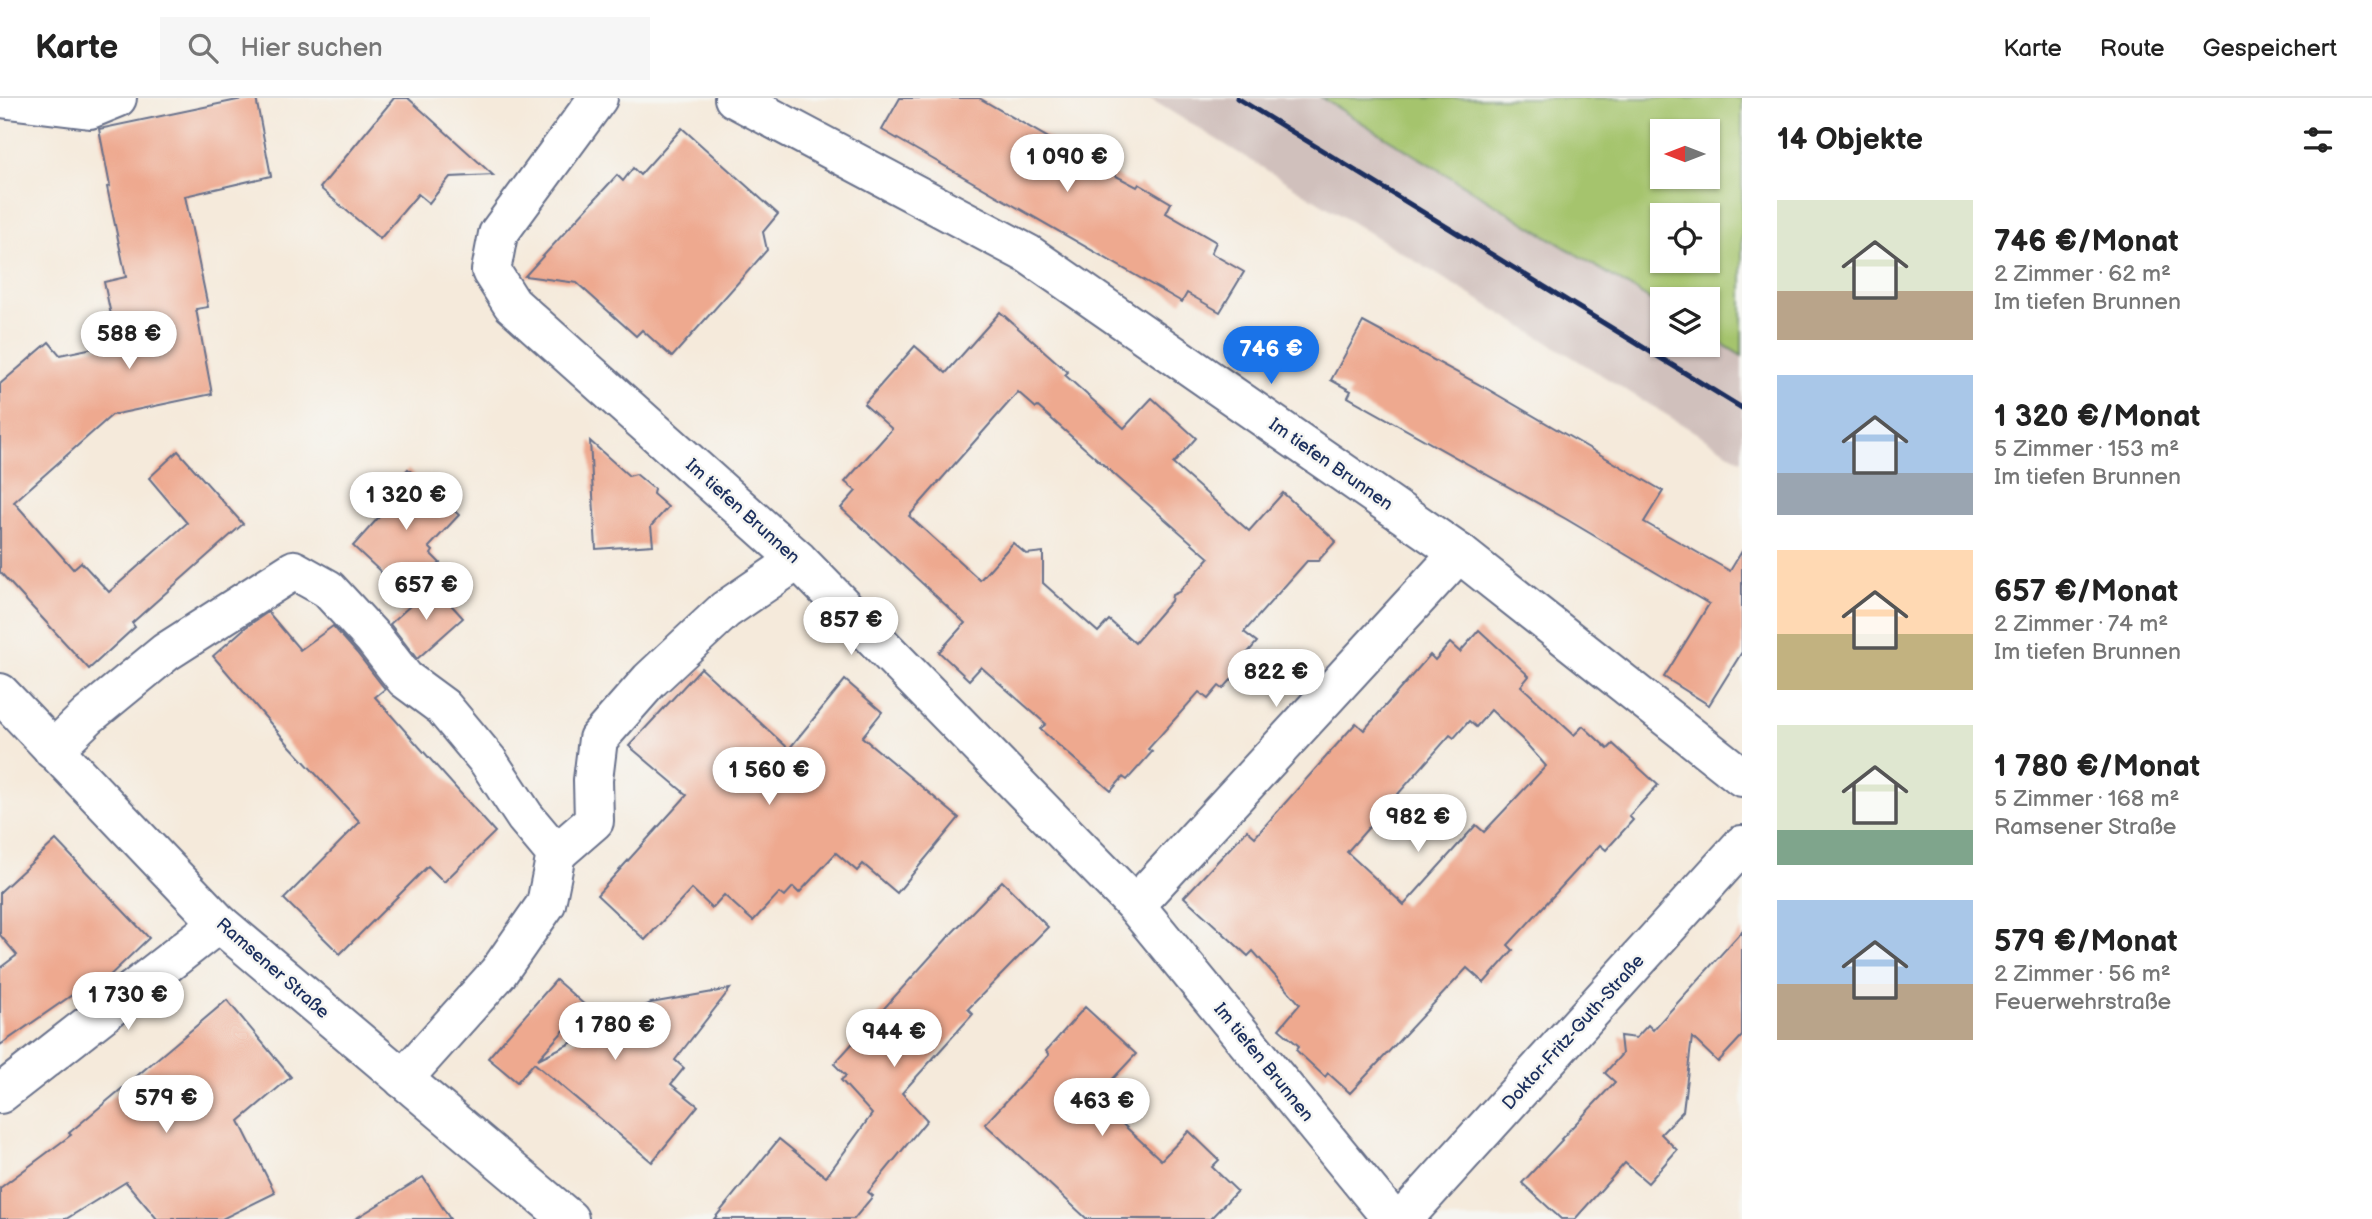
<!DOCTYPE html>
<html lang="de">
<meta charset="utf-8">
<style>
body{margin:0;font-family:"Balsamiq Sans",sans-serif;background:#f6f6f6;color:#222;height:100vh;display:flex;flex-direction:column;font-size:26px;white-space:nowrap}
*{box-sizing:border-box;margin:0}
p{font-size:23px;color:#767676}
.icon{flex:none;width:38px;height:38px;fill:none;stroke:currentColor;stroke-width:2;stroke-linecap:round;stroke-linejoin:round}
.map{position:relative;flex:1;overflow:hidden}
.sheet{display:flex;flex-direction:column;background:#fff;width:630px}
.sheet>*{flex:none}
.needle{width:46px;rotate:270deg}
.buttons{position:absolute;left:1650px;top:21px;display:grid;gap:14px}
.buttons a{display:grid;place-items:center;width:70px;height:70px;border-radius:0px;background:#fff;box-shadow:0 2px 5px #0004;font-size:35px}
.price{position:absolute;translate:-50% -60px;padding:0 16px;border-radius:24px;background:#fff;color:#222;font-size:23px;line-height:46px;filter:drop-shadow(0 2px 4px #0008)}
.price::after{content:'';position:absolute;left:50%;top:42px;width:21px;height:16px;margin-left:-10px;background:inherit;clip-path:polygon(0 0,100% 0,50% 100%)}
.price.current{background:#1a73e8;color:#fff}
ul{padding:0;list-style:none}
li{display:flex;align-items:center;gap:21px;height:175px;padding:0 35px}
li span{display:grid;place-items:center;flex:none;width:196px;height:140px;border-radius:0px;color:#555}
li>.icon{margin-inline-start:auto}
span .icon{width:84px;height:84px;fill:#fffc;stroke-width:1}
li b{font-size:30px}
h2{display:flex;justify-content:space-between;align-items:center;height:84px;padding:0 35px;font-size:30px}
header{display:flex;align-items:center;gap:42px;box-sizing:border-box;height:98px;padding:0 35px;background:#fff;border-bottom:2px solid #e0e0e0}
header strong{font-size:33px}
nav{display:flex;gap:38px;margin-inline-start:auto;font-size:24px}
.search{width:490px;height:63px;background:#f6f6f6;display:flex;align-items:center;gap:18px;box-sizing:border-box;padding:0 24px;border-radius:0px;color:#767676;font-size:26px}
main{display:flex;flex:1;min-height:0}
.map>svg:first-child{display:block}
.industrial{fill:#d0c0bc}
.green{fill:#a5c46d;stroke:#607a66;stroke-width:2;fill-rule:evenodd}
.building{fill:#eea98f;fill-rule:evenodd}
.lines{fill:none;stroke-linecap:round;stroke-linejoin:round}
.minor-casing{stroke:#67708a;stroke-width:42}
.major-casing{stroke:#67708a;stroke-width:42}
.minor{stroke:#fff;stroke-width:38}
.major{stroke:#fff;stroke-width:38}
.rail{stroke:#1b2f5e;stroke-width:5}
.labels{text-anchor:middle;stroke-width:5;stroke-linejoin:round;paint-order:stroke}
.street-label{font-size:18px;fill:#1b2f5e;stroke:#f6f6f2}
</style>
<header>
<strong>Karte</strong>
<div class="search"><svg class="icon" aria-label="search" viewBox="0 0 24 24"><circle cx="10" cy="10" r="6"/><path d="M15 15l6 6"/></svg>Hier suchen</div>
<nav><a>Karte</a><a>Route</a><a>Gespeichert</a></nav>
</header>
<main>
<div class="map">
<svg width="1742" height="1121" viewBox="0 0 1742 1121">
<rect width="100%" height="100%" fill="#f6f6f2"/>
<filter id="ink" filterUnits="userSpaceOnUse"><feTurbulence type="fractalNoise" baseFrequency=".0143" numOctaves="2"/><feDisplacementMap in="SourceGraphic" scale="14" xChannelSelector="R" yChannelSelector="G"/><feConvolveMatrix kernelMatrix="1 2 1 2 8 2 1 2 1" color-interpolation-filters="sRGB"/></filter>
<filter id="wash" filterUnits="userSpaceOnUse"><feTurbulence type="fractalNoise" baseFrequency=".00686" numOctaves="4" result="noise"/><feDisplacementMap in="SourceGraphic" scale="28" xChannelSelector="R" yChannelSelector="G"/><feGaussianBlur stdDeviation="1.57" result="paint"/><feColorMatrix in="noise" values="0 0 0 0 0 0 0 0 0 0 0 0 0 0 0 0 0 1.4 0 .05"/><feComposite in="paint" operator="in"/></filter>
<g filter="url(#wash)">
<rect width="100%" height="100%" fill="#f5eadb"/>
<path class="industrial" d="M 1149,0 L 1322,0 L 1662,209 L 1662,247 L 1708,247 L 1708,237 L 1742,258 L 1742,363 Z"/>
<path class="green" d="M 1322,0 L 1742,0 L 1742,258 L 1708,237 L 1708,201 L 1662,201 L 1662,209 ZM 1662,33 L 1708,33 L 1708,79 L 1662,79 ZM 1662,117 L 1708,117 L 1708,163 L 1662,163 Z"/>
<g id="blocks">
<g class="building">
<path d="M 247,0 L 256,0 L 271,78 L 185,98 L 208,209 L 196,211 L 212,296 L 112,317 L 14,404 L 73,471 L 81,464 L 109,494 L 187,425 L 149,380 L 178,353 L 243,426 L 132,525 L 135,529 L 89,571 L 0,474 L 0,286 L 49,244 L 60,257 L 117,245 L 104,184 L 126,179 L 107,89 L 110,88 L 99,31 Z"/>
<path d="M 394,0 L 408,0 L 493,77 L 450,79 L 429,105 L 418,96 L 380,141 L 320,90 Z"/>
<path d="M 900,0 L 979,0 L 1099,69 L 1137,89 L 1139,86 L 1171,105 L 1166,115 L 1216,144 L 1211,155 L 1244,174 L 1220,214 L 1187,195 L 1182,204 L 882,32 Z"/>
<path d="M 682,30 L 778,116 L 763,134 L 767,152 L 672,259 L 642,232 L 636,238 L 577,185 L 525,178 L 617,77 L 623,83 L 633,70 L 640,77 Z"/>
<path d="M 1000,214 L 1068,274 L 1065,277 L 1124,330 L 1152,300 L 1196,340 L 1173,366 L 1249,433 L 1283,395 L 1336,443 L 1318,463 L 1307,463 L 1244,534 L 1257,544 L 1244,559 L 1248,563 L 1223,591 L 1219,588 L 1208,601 L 1199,594 L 1148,651 L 1152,654 L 1127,682 L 1123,679 L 1111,693 L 1040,631 L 1046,626 L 981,569 L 969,582 L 939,554 L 965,525 L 841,410 L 856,393 L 845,384 L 892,331 L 864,306 L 915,248 L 946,275 ZM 1018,294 L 1036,310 L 1038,309 L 1209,460 L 1179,494 L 1172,497 L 1171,503 L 1135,545 L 1109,522 L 1098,534 L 1043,485 L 1043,454 L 1026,456 L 1013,445 L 980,482 L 909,418 Z"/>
<path d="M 1363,224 L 1484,289 L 1663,393 L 1644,424 L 1730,473 L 1742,453 L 1742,554 L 1709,607 L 1664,579 L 1709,506 L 1566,421 L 1348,299 L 1351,293 L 1331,282 Z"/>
<path d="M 590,343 L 629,378 L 636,376 L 654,391 L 653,396 L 668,409 L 651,428 L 653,447 L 596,451 Z"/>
<path d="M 408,371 L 459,417 L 429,449 L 433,453 L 431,456 L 440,465 L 409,500 L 353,448 L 380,418 L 372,410 L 382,400 L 382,384 L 397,383 Z"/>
<path d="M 433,487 L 463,520 L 417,561 L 390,526 Z"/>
<path d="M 268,514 L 300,552 L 333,528 L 357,555 L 385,591 L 375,599 L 495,734 L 444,784 L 428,768 L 340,856 L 284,801 L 360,724 L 289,647 L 213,558 L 246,529 Z"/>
<path d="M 1479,532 L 1529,578 L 1521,588 L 1574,637 L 1583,628 L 1608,651 L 1613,646 L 1658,687 L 1629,718 L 1633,722 L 1606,752 L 1600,747 L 1508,847 L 1513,852 L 1484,885 L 1467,870 L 1350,995 L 1328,975 L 1325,979 L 1296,952 L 1299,948 L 1279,931 L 1300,906 L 1253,853 L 1248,858 L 1184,799 L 1247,732 L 1255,739 L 1356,625 L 1364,632 L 1430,557 L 1435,562 L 1450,545 L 1460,554 ZM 1491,612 L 1522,641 L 1546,668 L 1484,734 L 1476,727 L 1404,807 L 1347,754 L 1450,637 L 1454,640 L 1469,623 L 1476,629 Z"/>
<path d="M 701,570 L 789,651 L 845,582 L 882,614 L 862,639 L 959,720 L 897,795 L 863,766 L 857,773 L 836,755 L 799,795 L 793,789 L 784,799 L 779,795 L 753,823 L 724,797 L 712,810 L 692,791 L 645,842 L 597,797 L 687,697 L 629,648 Z"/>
<path d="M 56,742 L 149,840 L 101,886 L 95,881 L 0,947 L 0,870 L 17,857 L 0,837 L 0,794 Z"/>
<path d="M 1002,783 L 1048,829 L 968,911 L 973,916 L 902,995 L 927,1022 L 868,1094 L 873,1098 L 854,1121 L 714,1121 L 779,1041 L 826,1079 L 872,1016 L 841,982 L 846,978 L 834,966 L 950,837 Z"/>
<path d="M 1742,833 L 1742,938 L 1718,964 L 1692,939 L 1683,1013 L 1661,1036 L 1677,1052 L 1648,1085 L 1625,1065 L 1575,1121 L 1561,1121 L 1522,1085 L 1562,1042 L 1561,1041 L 1615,984 L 1605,975 L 1622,956 L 1620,938 L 1636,940 L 1648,927 L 1653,932 Z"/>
<path d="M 556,882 L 586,908 L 538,961 L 608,927 L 617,934 L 634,913 L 651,905 L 730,891 L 675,962 L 684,970 L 671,986 L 698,1008 L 652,1064 L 534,965 L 517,984 L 488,960 Z"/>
<path d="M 227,902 L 291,979 L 239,1023 L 275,1095 L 222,1121 L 157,1121 L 126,1084 L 66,1121 L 0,1121 L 0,1090 L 71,1037 L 69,1035 Z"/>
<path d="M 1085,909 L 1136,956 L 1095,1000 L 1161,1062 L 1189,1033 L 1219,1062 L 1212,1069 L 1237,1093 L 1210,1121 L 1087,1121 L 985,1026 L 1049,957 L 1046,953 Z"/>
<path d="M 423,1079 L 450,1121 L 355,1121 Z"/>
</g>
</g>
</g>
<g filter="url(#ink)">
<use href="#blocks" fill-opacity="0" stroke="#67708a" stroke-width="2"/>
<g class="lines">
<g class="minor-casing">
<g id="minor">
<path d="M 0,0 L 90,11 L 117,0"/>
<path d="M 598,0 L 498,136 L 491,173 L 512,206 L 798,462 L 1135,807 L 1392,1121"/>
<path d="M 734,0 L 1028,156 L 1459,455 L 1742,679"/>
<path d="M 53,652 L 88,618 L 166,554 L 294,472 L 328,491 L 374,541 L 405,581 L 443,609 L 488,663 L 525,719 L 556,756 L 546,806 L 498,875 L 403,981"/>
<path d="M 556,756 L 594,723 L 593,682 L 598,641 L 650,582 L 725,512 L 798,462"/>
<path d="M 1135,807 L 1459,455"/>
<path d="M 0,996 L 219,825"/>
<path d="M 1403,1121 L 1742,747"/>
</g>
</g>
<g class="major-casing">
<path id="major" d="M 0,595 L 219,825 L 569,1121"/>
</g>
<use href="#minor" class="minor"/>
<use href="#major" class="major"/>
<path class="rail" d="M 1237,0 L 1742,310"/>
</g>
</g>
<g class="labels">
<g class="street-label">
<text transform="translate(1331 366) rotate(35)" y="6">Im tiefen Brunnen</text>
<text transform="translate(743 413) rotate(42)" y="6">Im tiefen Brunnen</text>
<text transform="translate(273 870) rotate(41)" y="6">Ramsener Straße</text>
<text transform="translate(1573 934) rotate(-48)" y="6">Doktor-Fritz-Guth-Straße</text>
<text transform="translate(1264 964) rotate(51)" y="6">Im tiefen Brunnen</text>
</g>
</g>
</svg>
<div class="buttons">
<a><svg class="needle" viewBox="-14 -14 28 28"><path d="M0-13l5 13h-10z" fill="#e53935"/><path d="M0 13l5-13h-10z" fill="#767676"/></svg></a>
<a><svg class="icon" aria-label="locate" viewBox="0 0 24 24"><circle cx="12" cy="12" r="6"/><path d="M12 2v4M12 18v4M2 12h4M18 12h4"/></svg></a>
<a><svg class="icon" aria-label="layers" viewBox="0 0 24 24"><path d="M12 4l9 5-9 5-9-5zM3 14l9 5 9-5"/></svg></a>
</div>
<b class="price" style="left:1067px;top:96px">1 090 €</b>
<b class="price" style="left:129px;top:273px">588 €</b>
<b class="price current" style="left:1271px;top:288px">746 €</b>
<b class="price" style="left:406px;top:434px">1 320 €</b>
<b class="price" style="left:426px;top:524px">657 €</b>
<b class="price" style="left:851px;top:559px">857 €</b>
<b class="price" style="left:1276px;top:611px">822 €</b>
<b class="price" style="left:769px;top:709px">1 560 €</b>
<b class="price" style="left:1418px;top:756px">982 €</b>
<b class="price" style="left:128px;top:934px">1 730 €</b>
<b class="price" style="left:615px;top:964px">1 780 €</b>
<b class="price" style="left:894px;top:971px">944 €</b>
<b class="price" style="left:166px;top:1037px">579 €</b>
<b class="price" style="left:1102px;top:1040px">463 €</b>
</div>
<section class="sheet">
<h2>14 Objekte<svg class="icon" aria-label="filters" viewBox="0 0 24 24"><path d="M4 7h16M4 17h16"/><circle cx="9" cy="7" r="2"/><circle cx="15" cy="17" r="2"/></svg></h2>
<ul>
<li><span style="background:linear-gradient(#dfe7d0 65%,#b9a48a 0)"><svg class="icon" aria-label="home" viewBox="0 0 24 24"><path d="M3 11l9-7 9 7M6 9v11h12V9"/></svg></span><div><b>746 €/Monat</b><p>2 Zimmer · 62 m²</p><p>Im tiefen Brunnen</p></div></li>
<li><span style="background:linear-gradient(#a9c7e8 70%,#9aa5b1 0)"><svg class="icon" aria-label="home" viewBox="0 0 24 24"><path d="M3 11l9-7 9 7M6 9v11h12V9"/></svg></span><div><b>1 320 €/Monat</b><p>5 Zimmer · 153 m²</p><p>Im tiefen Brunnen</p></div></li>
<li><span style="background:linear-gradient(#ffd9b3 60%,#c2b280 0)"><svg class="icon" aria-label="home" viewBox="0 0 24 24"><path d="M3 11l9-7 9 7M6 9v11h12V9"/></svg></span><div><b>657 €/Monat</b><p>2 Zimmer · 74 m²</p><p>Im tiefen Brunnen</p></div></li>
<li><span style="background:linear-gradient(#dfe7d0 75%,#7fa58c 0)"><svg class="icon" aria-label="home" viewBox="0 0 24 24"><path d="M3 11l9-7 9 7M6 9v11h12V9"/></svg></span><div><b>1 780 €/Monat</b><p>5 Zimmer · 168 m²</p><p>Ramsener Straße</p></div></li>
<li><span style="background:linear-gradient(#a9c7e8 60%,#b9a48a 0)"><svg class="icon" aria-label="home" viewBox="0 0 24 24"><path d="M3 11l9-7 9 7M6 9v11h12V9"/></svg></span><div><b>579 €/Monat</b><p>2 Zimmer · 56 m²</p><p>Feuerwehrstraße</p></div></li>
</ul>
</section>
</main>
